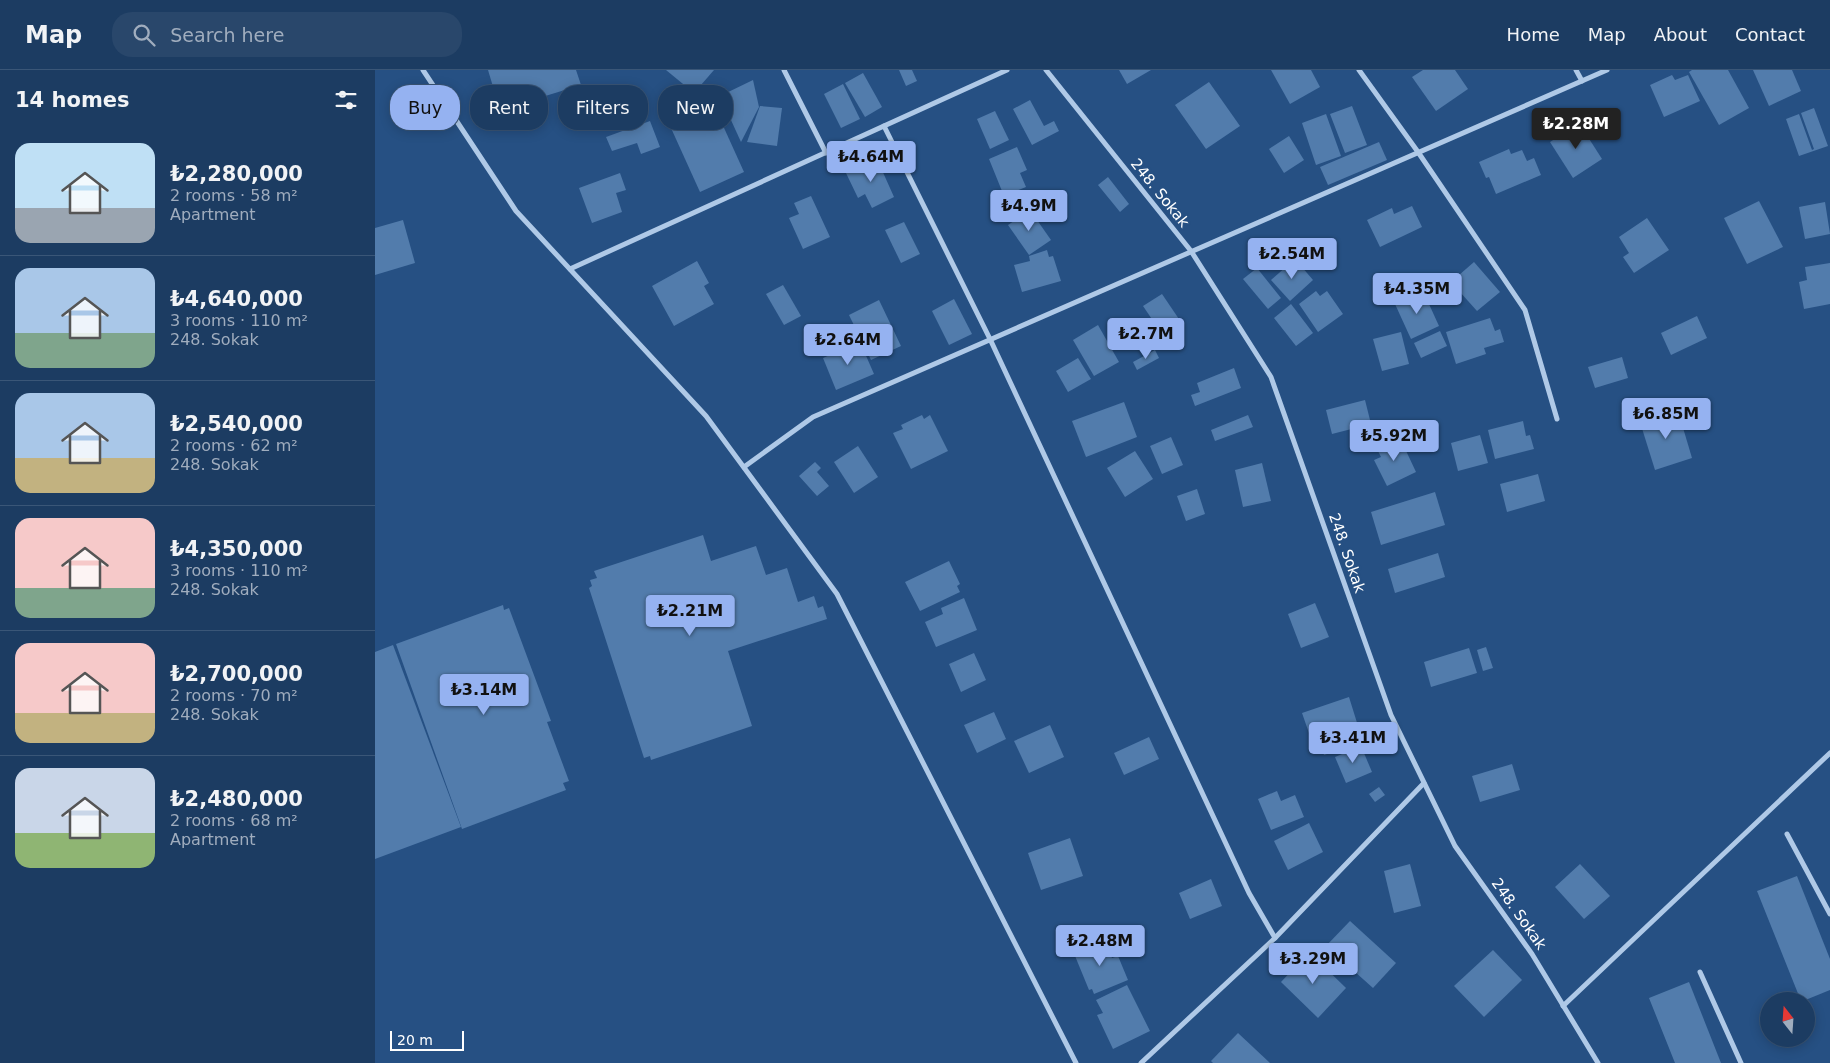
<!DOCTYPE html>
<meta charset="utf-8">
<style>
body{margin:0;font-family:"DejaVu Sans",sans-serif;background:#29476b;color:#f1f3f6;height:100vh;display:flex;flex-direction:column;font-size:19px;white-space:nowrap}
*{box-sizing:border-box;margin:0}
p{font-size:16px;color:#a0adbe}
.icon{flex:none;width:28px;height:28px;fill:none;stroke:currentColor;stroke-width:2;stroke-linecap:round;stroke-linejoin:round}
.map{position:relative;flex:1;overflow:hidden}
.details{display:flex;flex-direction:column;background:#1c3c62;width:375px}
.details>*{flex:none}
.banner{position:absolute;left:15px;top:15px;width:475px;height:45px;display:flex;gap:10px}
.needle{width:32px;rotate:343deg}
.controls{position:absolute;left:1385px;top:922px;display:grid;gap:10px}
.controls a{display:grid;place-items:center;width:55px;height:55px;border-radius:50%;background:#1c3c62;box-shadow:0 2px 12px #0003,0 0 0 1px #3a5677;font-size:25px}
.scale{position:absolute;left:15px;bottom:12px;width:74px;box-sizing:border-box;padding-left:5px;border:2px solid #fff;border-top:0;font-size:14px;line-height:18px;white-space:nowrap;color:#fff;-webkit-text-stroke:4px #265083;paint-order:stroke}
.price{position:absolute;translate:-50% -42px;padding:0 11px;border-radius:5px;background:#95b2f1;color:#111;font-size:16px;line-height:32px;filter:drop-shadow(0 1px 2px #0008)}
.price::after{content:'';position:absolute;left:50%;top:30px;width:15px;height:11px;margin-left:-8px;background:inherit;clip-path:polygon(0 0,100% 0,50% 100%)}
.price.current{background:#222;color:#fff}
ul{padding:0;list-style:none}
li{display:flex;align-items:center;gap:15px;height:125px;padding:0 15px}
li+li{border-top:1px solid #3a5677}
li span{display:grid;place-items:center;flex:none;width:140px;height:100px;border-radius:15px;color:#555}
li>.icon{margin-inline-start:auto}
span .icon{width:60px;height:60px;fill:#fffc;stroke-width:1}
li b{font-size:21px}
h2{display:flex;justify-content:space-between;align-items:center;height:60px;padding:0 15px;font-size:21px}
.chip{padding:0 18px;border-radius:20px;background:#1c3c62;box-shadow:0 2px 12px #0003,0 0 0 1px #3a5677;font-size:18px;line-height:45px}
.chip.current{background:#95b2f1;color:#111}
header{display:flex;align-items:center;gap:30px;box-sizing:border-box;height:70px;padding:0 25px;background:#1c3c62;border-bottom:1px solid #3a5677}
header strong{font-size:24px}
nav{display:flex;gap:28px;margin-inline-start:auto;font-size:18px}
.search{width:350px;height:45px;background:#29476b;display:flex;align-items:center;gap:12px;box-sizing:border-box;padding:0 18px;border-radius:20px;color:#a0adbe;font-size:19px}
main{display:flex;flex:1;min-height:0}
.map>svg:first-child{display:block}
.building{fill:#527cac}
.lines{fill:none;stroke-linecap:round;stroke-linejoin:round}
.minor{stroke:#afc9e7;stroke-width:5}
.labels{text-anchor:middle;stroke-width:5;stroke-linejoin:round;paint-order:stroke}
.street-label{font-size:15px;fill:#fff;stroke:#265083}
</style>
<header>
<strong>Map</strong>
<div class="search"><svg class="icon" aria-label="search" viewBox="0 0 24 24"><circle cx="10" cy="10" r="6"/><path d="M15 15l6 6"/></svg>Search here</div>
<nav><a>Home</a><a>Map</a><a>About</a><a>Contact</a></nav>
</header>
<main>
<section class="details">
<h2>14 homes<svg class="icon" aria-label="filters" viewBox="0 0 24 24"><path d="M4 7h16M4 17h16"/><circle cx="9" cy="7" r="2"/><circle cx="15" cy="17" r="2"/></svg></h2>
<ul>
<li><span style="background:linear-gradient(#bfe0f5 65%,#9aa5b1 0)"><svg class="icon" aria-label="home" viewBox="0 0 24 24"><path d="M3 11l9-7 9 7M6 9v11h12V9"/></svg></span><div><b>₺2,280,000</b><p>2 rooms · 58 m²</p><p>Apartment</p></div></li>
<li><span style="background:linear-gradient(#a9c7e8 65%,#7fa58c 0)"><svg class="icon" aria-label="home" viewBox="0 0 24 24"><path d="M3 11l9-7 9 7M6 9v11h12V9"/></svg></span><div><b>₺4,640,000</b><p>3 rooms · 110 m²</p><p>248. Sokak</p></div></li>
<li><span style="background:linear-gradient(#a9c7e8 65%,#c2b280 0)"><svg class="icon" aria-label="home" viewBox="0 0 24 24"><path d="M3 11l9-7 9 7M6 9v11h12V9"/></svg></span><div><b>₺2,540,000</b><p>2 rooms · 62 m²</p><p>248. Sokak</p></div></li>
<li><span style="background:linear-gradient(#f6c9c9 70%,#7fa58c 0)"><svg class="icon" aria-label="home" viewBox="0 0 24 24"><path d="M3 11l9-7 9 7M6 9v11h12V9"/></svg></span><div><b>₺4,350,000</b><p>3 rooms · 110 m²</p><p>248. Sokak</p></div></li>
<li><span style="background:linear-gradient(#f6c9c9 70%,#c2b280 0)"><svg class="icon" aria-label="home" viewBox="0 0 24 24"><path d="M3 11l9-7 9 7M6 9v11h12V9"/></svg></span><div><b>₺2,700,000</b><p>2 rooms · 70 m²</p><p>248. Sokak</p></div></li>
<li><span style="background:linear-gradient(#c9d6e8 65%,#8fb573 0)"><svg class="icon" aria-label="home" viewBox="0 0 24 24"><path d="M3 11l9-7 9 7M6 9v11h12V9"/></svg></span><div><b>₺2,480,000</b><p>2 rooms · 68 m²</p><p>Apartment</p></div></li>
</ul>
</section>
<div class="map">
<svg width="1455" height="993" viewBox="0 0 1455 993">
<rect width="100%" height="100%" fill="#265083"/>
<g class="building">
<path d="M 113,0 L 201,0 L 206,15 L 125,40 Z"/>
<path d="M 291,0 L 339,0 L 319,23 Z"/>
<path d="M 524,0 L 537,0 L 542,11 L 531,16 Z"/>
<path d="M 744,0 L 776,0 L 752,14 Z"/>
<path d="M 896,0 L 936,0 L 945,17 L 915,34 Z"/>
<path d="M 1048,0 L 1080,0 L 1093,19 L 1061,41 L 1037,7 Z"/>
<path d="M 1317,0 L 1353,0 L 1374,38 L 1344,55 L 1314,2 Z"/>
<path d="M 1378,0 L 1417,0 L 1426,21 L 1394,36 Z"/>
<path d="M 488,3 L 507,37 L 490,47 L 470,13 Z"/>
<path d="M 1297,5 L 1300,10 L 1313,5 L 1325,31 L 1289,47 L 1275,15 Z"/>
<path d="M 378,10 L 384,37 L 366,72 L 345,26 Z"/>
<path d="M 834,12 L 865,56 L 831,79 L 800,35 Z"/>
<path d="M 468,14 L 485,49 L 466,58 L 449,24 Z"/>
<path d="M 259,19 L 268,50 L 234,60 L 225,29 Z"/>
<path d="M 335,27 L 369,102 L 325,122 L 291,47 Z"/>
<path d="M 655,30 L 669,56 L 679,51 L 684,61 L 657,75 L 638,39 Z"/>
<path d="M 385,36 L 407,38 L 402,76 L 372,72 Z"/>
<path d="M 977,36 L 992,75 L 970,83 L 955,44 Z"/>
<path d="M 1439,38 L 1453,76 L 1424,86 L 1411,49 L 1424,44 L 1437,80 L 1439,79 L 1426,43 Z"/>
<path d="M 620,41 L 634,70 L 615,79 L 602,49 Z"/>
<path d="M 951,44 L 966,86 L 941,95 L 927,53 Z"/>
<path d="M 275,51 L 285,77 L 266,84 L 262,73 L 237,81 L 231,67 Z"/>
<path d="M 1204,53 L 1227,89 L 1198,108 L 1175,72 Z"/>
<path d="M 914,66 L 929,90 L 909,103 L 894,79 Z"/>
<path d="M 1004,72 L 1012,90 L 953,115 L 945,97 Z"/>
<path d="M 642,77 L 652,100 L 645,103 L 651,117 L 629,126 L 614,89 Z"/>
<path d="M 1134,79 L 1136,84 L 1147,80 L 1152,91 L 1159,88 L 1166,105 L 1121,124 L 1114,107 L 1111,108 L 1104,92 Z"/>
<path d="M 502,89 L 519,127 L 497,138 L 490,124 L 483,128 L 471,103 Z"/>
<path d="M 245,103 L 251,120 L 241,123 L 247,142 L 217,153 L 204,118 Z"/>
<path d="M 733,107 L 754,134 L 745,142 L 723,115 Z"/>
<path d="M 436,126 L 455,167 L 428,179 L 414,148 L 424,144 L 419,133 Z"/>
<path d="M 1384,131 L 1408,177 L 1372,194 L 1349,148 Z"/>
<path d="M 1450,132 L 1455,164 L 1430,169 L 1424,137 Z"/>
<path d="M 1037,136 L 1047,157 L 1005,177 L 992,150 L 1017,138 L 1019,144 Z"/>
<path d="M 655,140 L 676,170 L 654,185 L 633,155 Z"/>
<path d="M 1272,148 L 1294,180 L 1259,203 L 1248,187 L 1254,183 L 1244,167 Z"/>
<path d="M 28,150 L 40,193 L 0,205 L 0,158 Z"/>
<path d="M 529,152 L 545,184 L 526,193 L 510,160 Z"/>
<path d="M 672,180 L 674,187 L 678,186 L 686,211 L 647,222 L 639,195 L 655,191 L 654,186 Z"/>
<path d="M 920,189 L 938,210 L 915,231 L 896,210 Z"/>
<path d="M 322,191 L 334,213 L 329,216 L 339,234 L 299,256 L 277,216 Z"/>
<path d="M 1099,192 L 1125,222 L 1102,241 L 1076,212 Z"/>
<path d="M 1455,193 L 1455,234 L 1429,239 L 1424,212 L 1432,210 L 1430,197 Z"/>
<path d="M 882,198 L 906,228 L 893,239 L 868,209 Z"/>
<path d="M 408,215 L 426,246 L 409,255 L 391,224 Z"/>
<path d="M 941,221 L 945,226 L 952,221 L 968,244 L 943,262 L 924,234 Z"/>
<path d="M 1048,221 L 1064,256 L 1036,269 L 1020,234 Z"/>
<path d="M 787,224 L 808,255 L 789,267 L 768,236 Z"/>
<path d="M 579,229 L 597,264 L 574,275 L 557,241 Z"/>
<path d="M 504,230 L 526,276 L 496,290 L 474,245 Z"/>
<path d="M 916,234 L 938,263 L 921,276 L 899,248 Z"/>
<path d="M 1322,246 L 1332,268 L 1296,285 L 1286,263 Z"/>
<path d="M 1115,248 L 1120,261 L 1125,259 L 1129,272 L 1109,278 L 1111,284 L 1081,294 L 1071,262 Z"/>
<path d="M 723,255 L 744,292 L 719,306 L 698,270 Z"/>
<path d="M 1065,261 L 1072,276 L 1046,288 L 1039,273 Z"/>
<path d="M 1026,262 L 1034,294 L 1007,301 L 998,269 Z"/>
<path d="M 485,272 L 499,304 L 461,320 L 448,288 Z"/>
<path d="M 780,280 L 784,288 L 762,300 L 758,292 Z"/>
<path d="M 1247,287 L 1253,308 L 1220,318 L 1213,297 Z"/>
<path d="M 703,288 L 716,309 L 693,322 L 681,301 Z"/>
<path d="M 859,298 L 866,318 L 820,336 L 816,325 L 825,322 L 822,313 Z"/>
<path d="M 990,330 L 996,354 L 957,364 L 951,340 Z"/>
<path d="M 749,332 L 762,367 L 711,387 L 697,351 Z"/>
<path d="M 1303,341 L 1317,388 L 1280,400 L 1265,352 Z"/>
<path d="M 547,345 L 549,349 L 555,345 L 573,381 L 536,399 L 518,363 L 528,359 L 526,355 Z"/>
<path d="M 873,345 L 878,357 L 840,371 L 836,360 Z"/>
<path d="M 1148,351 L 1151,366 L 1155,365 L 1159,379 L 1120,389 L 1113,360 Z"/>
<path d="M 1105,365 L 1113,393 L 1083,401 L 1076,373 Z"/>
<path d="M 796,367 L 808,395 L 787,404 L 775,376 Z"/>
<path d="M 1025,368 L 1041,402 L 1012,416 L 999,390 L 1006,387 L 1002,379 Z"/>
<path d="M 483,376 L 503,407 L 479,423 L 459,392 Z"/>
<path d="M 760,381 L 778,409 L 750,427 L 732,398 Z"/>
<path d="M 440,392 L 446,398 L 442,402 L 454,416 L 442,426 L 424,406 Z"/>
<path d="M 887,393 L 896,431 L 868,437 L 860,400 Z"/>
<path d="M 1163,404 L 1170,431 L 1132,442 L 1125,414 Z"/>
<path d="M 822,419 L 830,444 L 811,451 L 802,426 Z"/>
<path d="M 1060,422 L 1070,455 L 1006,475 L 996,442 Z"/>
<path d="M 328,465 L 336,491 L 381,476 L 391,505 L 412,498 L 423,532 L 439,526 L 443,538 L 448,536 L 452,549 L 353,581 L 377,656 L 276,690 L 275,686 L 269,688 L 214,518 L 217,516 L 215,510 L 222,508 L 219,501 Z"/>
<path d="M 1063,483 L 1070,507 L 1020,523 L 1013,499 Z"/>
<path d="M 574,491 L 585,514 L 582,516 L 585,522 L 545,541 L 530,512 Z"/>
<path d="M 589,528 L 602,560 L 561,577 L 550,552 L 568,544 L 566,538 Z"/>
<path d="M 940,533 L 954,567 L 926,578 L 913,544 Z"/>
<path d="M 128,535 L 129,540 L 134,538 L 176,651 L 172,652 L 194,711 L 188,713 L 191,720 L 87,759 L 21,574 Z"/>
<path d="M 18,575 L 86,757 L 0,789 L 0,582 Z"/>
<path d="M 1111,577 L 1118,598 L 1108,601 L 1102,580 Z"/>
<path d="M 1094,578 L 1102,603 L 1056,617 L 1049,592 Z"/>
<path d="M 599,583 L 611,610 L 586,622 L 574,594 Z"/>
<path d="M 974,627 L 988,672 L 949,685 L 942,664 L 935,666 L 927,643 Z"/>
<path d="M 619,642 L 631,669 L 602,683 L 589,655 Z"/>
<path d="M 675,655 L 689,687 L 654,703 L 639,671 Z"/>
<path d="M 774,667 L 784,689 L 749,705 L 739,683 Z"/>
<path d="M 986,676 L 997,702 L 971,713 L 960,687 Z"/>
<path d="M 1137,694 L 1145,720 L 1105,732 L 1097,706 Z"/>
<path d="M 1004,717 L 1010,725 L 1000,732 L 994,724 Z"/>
<path d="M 902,721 L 906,731 L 920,725 L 929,747 L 896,760 L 883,729 Z"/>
<path d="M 934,753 L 948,782 L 913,800 L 899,771 Z"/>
<path d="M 695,768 L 708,806 L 666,820 L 653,783 Z"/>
<path d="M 1035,794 L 1046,836 L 1019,843 L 1009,801 Z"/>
<path d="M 1205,794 L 1235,826 L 1209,849 L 1180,817 Z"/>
<path d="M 1422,806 L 1455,889 L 1455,920 L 1428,931 L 1426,931 L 1382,821 Z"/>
<path d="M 836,809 L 847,836 L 815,849 L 804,823 Z"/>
<path d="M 975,851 L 1021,893 L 998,918 L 951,876 Z"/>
<path d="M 729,868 L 737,888 L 743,886 L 753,910 L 719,924 L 717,919 L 714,920 L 698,881 Z"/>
<path d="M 1118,880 L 1147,910 L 1109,947 L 1079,916 Z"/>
<path d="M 934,882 L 971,918 L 943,948 L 906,912 Z"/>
<path d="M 1314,912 L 1346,993 L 1300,993 L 1274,928 Z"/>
<path d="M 752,915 L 775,961 L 738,979 L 722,945 L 728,943 L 721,930 Z"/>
<path d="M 863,963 L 895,993 L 838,993 L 836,991 Z"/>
</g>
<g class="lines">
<g class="minor">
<path d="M 48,0 L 141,141 L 331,346 L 462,524 L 701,993"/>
<path d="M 409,0 L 451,83"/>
<path d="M 671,0 L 816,181 L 896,307 L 1016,645 L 1080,776 L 1157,884 L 1223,993"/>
<path d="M 984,0 L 1043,82 L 1150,240 L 1182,349"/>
<path d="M 1201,0 L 1207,11"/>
<path d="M 509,56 L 615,269 L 874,823 L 900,868 L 766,993"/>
<path d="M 195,199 L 632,0"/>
<path d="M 369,397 L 438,347 L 1232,0"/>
<path d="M 1412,764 L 1455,844"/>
<path d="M 900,868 L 1049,713"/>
<path d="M 1325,902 L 1366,993"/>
<path d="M 1188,936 L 1455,683"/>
</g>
</g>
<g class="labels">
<g class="street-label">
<text transform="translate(785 123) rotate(51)" y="5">248. Sokak</text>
<text transform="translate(972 483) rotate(71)" y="5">248. Sokak</text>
<text transform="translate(1144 844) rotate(55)" y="5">248. Sokak</text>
</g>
</g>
</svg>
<div class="controls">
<a><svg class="needle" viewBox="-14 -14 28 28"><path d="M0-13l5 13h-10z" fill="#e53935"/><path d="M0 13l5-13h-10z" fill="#a0adbe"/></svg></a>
</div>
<div class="scale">20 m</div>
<b class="price current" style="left:1201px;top:80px">₺2.28M</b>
<b class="price" style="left:496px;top:113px">₺4.64M</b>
<b class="price" style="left:654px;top:162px">₺4.9M</b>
<b class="price" style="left:917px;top:210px">₺2.54M</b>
<b class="price" style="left:1042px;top:245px">₺4.35M</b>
<b class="price" style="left:771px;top:290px">₺2.7M</b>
<b class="price" style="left:473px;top:296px">₺2.64M</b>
<b class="price" style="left:1291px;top:370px">₺6.85M</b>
<b class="price" style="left:1019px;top:392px">₺5.92M</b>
<b class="price" style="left:315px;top:567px">₺2.21M</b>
<b class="price" style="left:109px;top:646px">₺3.14M</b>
<b class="price" style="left:978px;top:694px">₺3.41M</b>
<b class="price" style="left:725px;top:897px">₺2.48M</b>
<b class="price" style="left:938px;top:915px">₺3.29M</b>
<div class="banner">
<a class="chip current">Buy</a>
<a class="chip">Rent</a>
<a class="chip">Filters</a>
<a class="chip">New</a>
</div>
</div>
</main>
